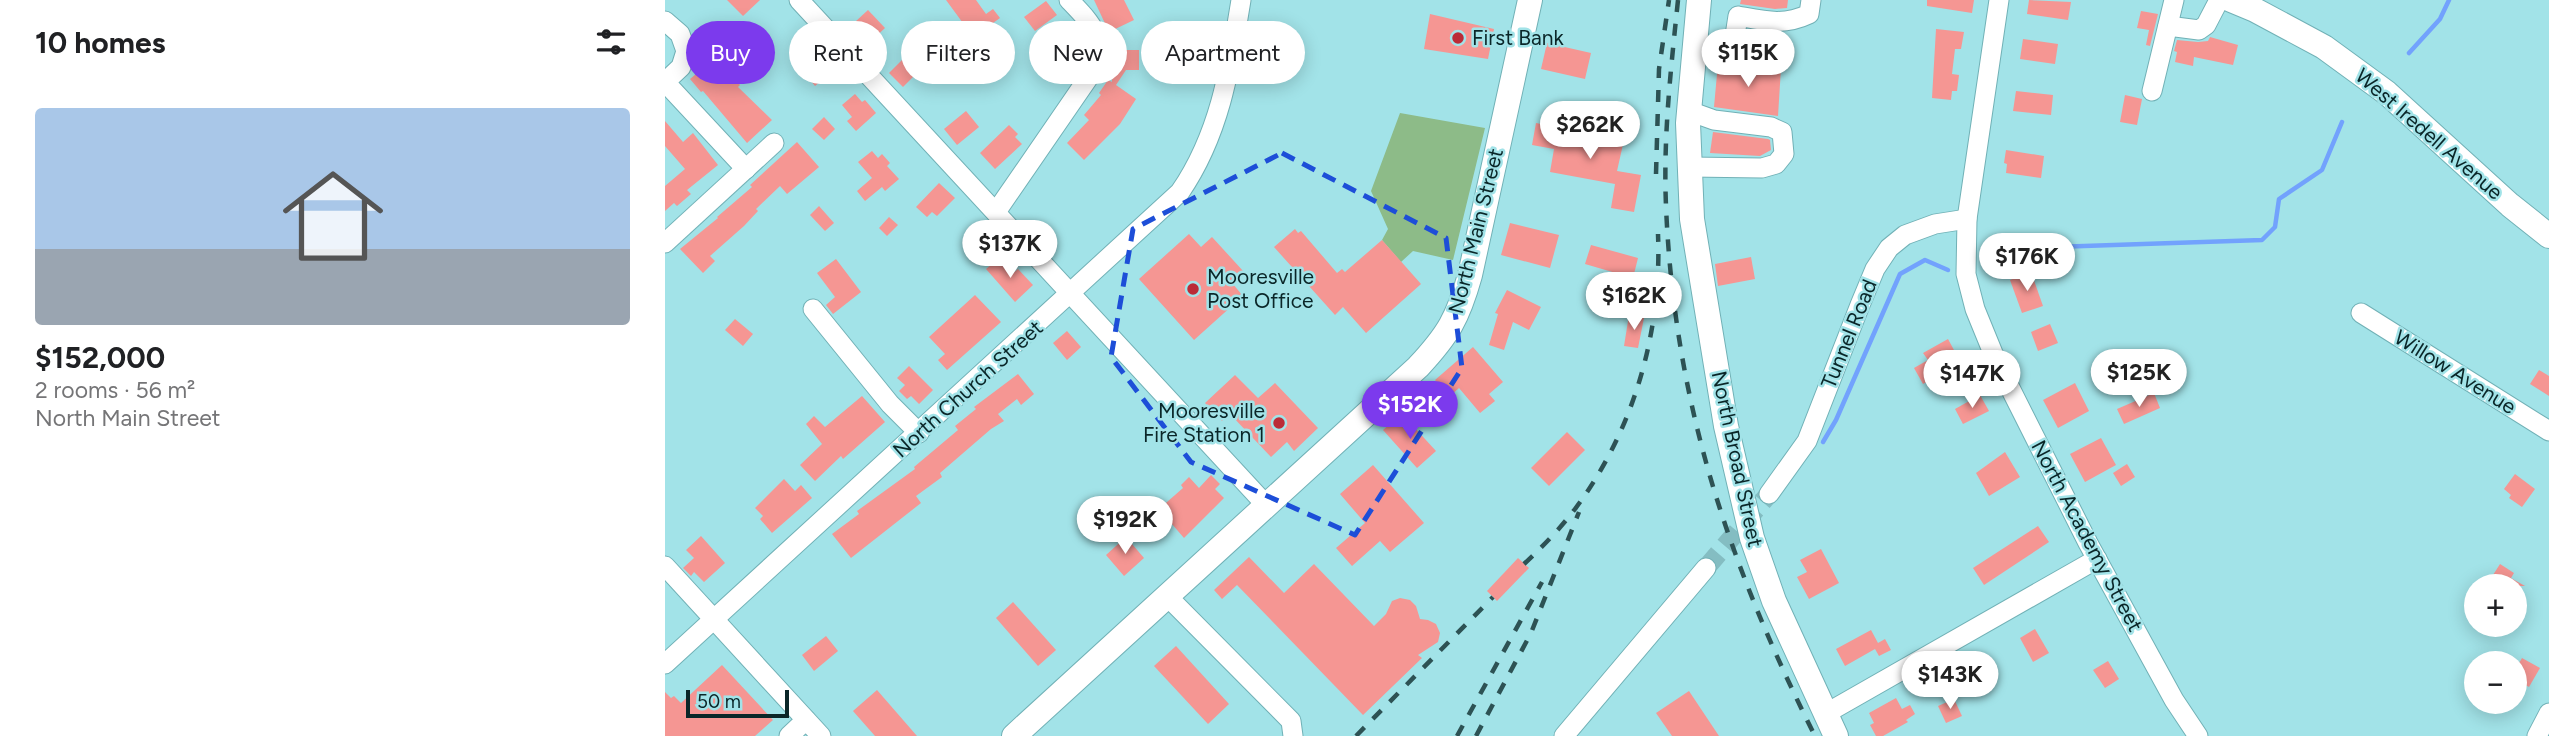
<!DOCTYPE html>
<meta charset="utf-8">
<style>
body{margin:0;font-family:Figtree,sans-serif;background:#f2f2f2;color:#202124;height:100vh;display:flex;flex-direction:column;font-size:26px;white-space:nowrap}
*{box-sizing:border-box;margin:0}
p{font-size:23px;color:#757577}
.icon{flex:none;width:38px;height:38px;fill:none;stroke:currentColor;stroke-width:2;stroke-linecap:round;stroke-linejoin:round}
.map{position:relative;flex:1;overflow:hidden}
.drawer{display:flex;flex-direction:column;background:#fff;width:665px}
.drawer>*{flex:none}
.banner{position:absolute;left:21px;top:21px;width:665px;height:63px;display:flex;gap:14px}
.controls{position:absolute;left:1799px;top:574px;display:grid;gap:14px}
.controls a{display:grid;place-items:center;width:63px;height:63px;border-radius:50%;background:#fff;box-shadow:0 4px 18px #0003;font-size:35px}
.scale{position:absolute;left:21px;bottom:18px;width:103px;box-sizing:border-box;padding-left:7px;border:4px solid #0a2628;border-top:0;font-size:19px;line-height:24px;white-space:nowrap;color:#0a2628;-webkit-text-stroke:5px #a2e3e8;paint-order:stroke}
.price{position:absolute;translate:-50% -60px;padding:0 16px;border-radius:24px;background:#fff;color:#222;font-size:23px;line-height:46px;filter:drop-shadow(0 2px 4px #0008)}
.price::after{content:'';position:absolute;left:50%;top:42px;width:21px;height:16px;margin-left:-10px;background:inherit;clip-path:polygon(0 0,100% 0,50% 100%)}
.price.selected{background:#7c3aed;color:#fff}
ul{padding:0;list-style:none}
li{display:grid;align-content:center;gap:14px;height:371px;padding:0 35px}
li+li{border-top:2px solid #e0e0e0}
li span{display:grid;place-items:center;height:217px;border-radius:7px;color:#555}
li>.icon{margin-inline-start:auto}
span .icon{width:126px;height:126px;fill:#fffc;stroke-width:1}
li b{font-size:30px}
h2{display:flex;justify-content:space-between;align-items:center;height:84px;padding:0 35px;font-size:30px}
.chip{padding:0 24px;border-radius:32px;background:#fff;box-shadow:0 4px 18px #0003;font-size:24px;line-height:63px}
.chip.selected{background:#7c3aed;color:#fff}
main{display:flex;flex:1;min-height:0}
.map>svg:first-child{display:block}
.green{fill:#8dbb88}
.lines{fill:none;stroke-linecap:round;stroke-linejoin:round}
.stream{stroke:#72a2fd;stroke-width:4.5}
.building{fill:#f59693}
.minor-tunnel{stroke:#84bdc2;stroke-width:19;stroke-dasharray:19 10;stroke-linecap:butt}
.minor-casing{stroke:#71b1b6;stroke-width:21}
.major-casing{stroke:#71b1b6;stroke-width:26}
.minor{stroke:#fff;stroke-width:19}
.major{stroke:#fff;stroke-width:24}
.rail{stroke:#2d5254;stroke-width:4.5;stroke-dasharray:12 12;stroke-linecap:butt}
.marked{fill:none;stroke:#1d4ed8;stroke-width:5;stroke-dasharray:14 9;stroke-linejoin:round}
.poi-dot{fill:#bb2b37;stroke:#a2e3e8;stroke-width:2.5}
.labels{text-anchor:middle;stroke-width:5;stroke-linejoin:round;paint-order:stroke}
.poi-label{font-size:21px;fill:#0a2628;stroke:#a2e3e8;text-anchor:start}
.street-label{font-size:21px;fill:#0a2628;stroke:#a2e3e8}
</style>
<main>
<section class="drawer">
<h2>10 homes<svg class="icon" aria-label="filters" viewBox="0 0 24 24"><path d="M4 7h16M4 17h16"/><circle cx="9" cy="7" r="2"/><circle cx="15" cy="17" r="2"/></svg></h2>
<ul>
<li><span style="background:linear-gradient(#a9c7e8 65%,#9aa5b1 0)"><svg class="icon" aria-label="home" viewBox="0 0 24 24"><path d="M3 11l9-7 9 7M6 9v11h12V9"/></svg></span><div><b>$152,000</b><p>2 rooms · 56 m²</p><p>North Main Street</p></div></li>
</ul>
</section>
<div class="map">
<svg width="1884" height="736" viewBox="0 0 1884 736">
<rect width="100%" height="100%" fill="#a2e3e8"/>
<path class="green" d="M 735,113 L 820,128 L 788,260 L 748,251 L 736,262 L 717,240 L 723,229 L 706,191 Z"/>
<g class="lines">
<g class="stream">
<path d="M 1744,53 L 1775,19 L 1784,0"/>
<path d="M 1319,257 L 1363,248 L 1597,240 L 1610,227 L 1614,199 L 1657,170 L 1677,122"/>
<path d="M 1158,442 L 1171,420 L 1235,274 L 1260,260 L 1283,270"/>
</g>
</g>
<g class="building">
<path d="M 62,0 L 95,0 L 78,16 Z"/>
<path d="M 281,0 L 311,0 L 321,14 L 328,9 L 335,18 L 328,23 L 336,34 L 317,49 Z"/>
<path d="M 429,0 L 459,0 L 469,20 L 444,32 Z"/>
<path d="M 1076,0 L 1123,0 L 1122,8 L 1110,9 L 1075,4 Z"/>
<path d="M 1262,0 L 1309,0 L 1307,13 L 1262,6 Z"/>
<path d="M 1364,0 L 1406,2 L 1403,20 L 1362,14 Z"/>
<path d="M 381,1 L 392,15 L 370,31 L 359,17 Z"/>
<path d="M 203,10 L 220,28 L 207,40 L 190,22 Z"/>
<path d="M 1476,11 L 1493,14 L 1485,46 L 1481,45 L 1484,30 L 1472,28 Z"/>
<path d="M 765,14 L 829,29 L 823,59 L 759,49 Z"/>
<path d="M 1271,29 L 1299,32 L 1296,49 L 1290,49 L 1287,74 L 1294,75 L 1292,91 L 1287,91 L 1286,100 L 1267,98 Z"/>
<path d="M 1545,37 L 1573,45 L 1568,65 L 1529,57 L 1528,66 L 1510,62 L 1512,52 L 1509,51 L 1512,40 L 1533,42 L 1543,41 Z"/>
<path d="M 1358,39 L 1393,44 L 1390,64 L 1355,59 Z"/>
<path d="M 882,43 L 926,53 L 920,79 L 876,69 Z"/>
<path d="M 247,50 L 261,64 L 238,87 L 224,73 Z"/>
<path d="M 446,50 L 474,50 L 474,70 L 461,70 L 451,85 L 471,99 L 455,124 L 419,160 L 402,143 L 424,120 L 419,115 L 436,95 L 434,93 L 443,80 L 447,82 Z"/>
<path d="M 156,54 L 169,70 L 150,86 L 142,76 L 151,68 L 146,62 Z"/>
<path d="M 50,58 L 75,85 L 73,87 L 107,120 L 82,143 L 38,91 L 36,92 L 25,79 Z"/>
<path d="M 1053,63 L 1116,68 L 1113,116 L 1049,107 Z"/>
<path d="M 1351,91 L 1388,95 L 1386,115 L 1348,111 Z"/>
<path d="M 190,94 L 197,102 L 200,100 L 211,113 L 191,131 L 182,121 L 187,117 L 177,105 Z"/>
<path d="M 1460,95 L 1477,99 L 1472,125 L 1455,122 Z"/>
<path d="M 301,111 L 314,127 L 292,145 L 279,129 Z"/>
<path d="M 159,117 L 170,129 L 159,140 L 147,129 Z"/>
<path d="M 0,121 L 18,142 L 28,133 L 53,165 L 22,190 L 26,194 L 12,206 L 9,203 L 0,211 L 0,186 L 20,169 L 0,146 Z"/>
<path d="M 871,123 L 959,140 L 952,171 L 976,175 L 969,212 L 946,208 L 950,184 L 885,172 L 889,149 L 867,145 Z"/>
<path d="M 344,125 L 353,134 L 350,137 L 357,144 L 330,169 L 315,153 Z"/>
<path d="M 1048,132 L 1103,139 L 1105,140 L 1106,150 L 1095,156 L 1045,153 Z"/>
<path d="M 132,142 L 154,167 L 122,194 L 115,186 L 91,209 L 93,211 L 79,226 L 45,256 L 50,261 L 38,273 L 15,249 L 53,218 L 52,217 L 87,187 L 85,185 Z"/>
<path d="M 1341,150 L 1379,156 L 1376,178 L 1341,173 L 1342,164 L 1339,163 Z"/>
<path d="M 207,151 L 213,158 L 217,154 L 225,163 L 222,166 L 234,179 L 220,191 L 217,187 L 200,201 L 192,191 L 207,178 L 193,162 Z"/>
<path d="M 274,183 L 290,198 L 272,216 L 267,212 L 262,217 L 251,207 Z"/>
<path d="M 154,206 L 169,223 L 160,231 L 145,215 Z"/>
<path d="M 224,217 L 233,225 L 222,236 L 214,228 Z"/>
<path d="M 845,223 L 894,235 L 885,268 L 836,255 Z"/>
<path d="M 630,229 L 633,233 L 636,231 L 672,273 L 677,269 L 680,272 L 717,240 L 756,284 L 701,333 L 678,307 L 670,315 L 609,247 Z"/>
<path d="M 524,234 L 536,247 L 547,237 L 579,272 L 567,283 L 578,296 L 529,340 L 474,279 Z"/>
<path d="M 926,245 L 973,258 L 968,278 L 920,264 Z"/>
<path d="M 1086,257 L 1090,279 L 1053,286 L 1050,264 Z"/>
<path d="M 171,259 L 196,292 L 168,314 L 161,305 L 170,297 L 152,273 Z"/>
<path d="M 333,259 L 347,274 L 353,269 L 368,285 L 350,302 L 321,269 Z"/>
<path d="M 1366,272 L 1378,306 L 1357,313 L 1345,280 Z"/>
<path d="M 842,290 L 876,307 L 864,330 L 848,322 L 839,350 L 824,345 L 833,314 L 830,313 Z"/>
<path d="M 310,295 L 336,322 L 282,370 L 273,360 L 280,354 L 264,337 Z"/>
<path d="M 964,315 L 979,318 L 973,348 L 959,346 Z"/>
<path d="M 70,319 L 88,334 L 78,346 L 60,330 Z"/>
<path d="M 1385,324 L 1393,343 L 1373,351 L 1366,332 Z"/>
<path d="M 402,331 L 416,347 L 402,360 L 388,343 Z"/>
<path d="M 1283,339 L 1296,363 L 1258,384 L 1249,368 L 1263,360 L 1258,353 Z"/>
<path d="M 808,347 L 838,382 L 824,394 L 830,401 L 815,413 L 794,388 L 784,397 L 770,380 Z"/>
<path d="M 244,366 L 268,390 L 254,404 L 246,396 L 242,399 L 234,391 L 240,385 L 232,378 Z"/>
<path d="M 1874,370 L 1884,376 L 1884,396 L 1865,384 Z"/>
<path d="M 353,374 L 369,394 L 356,405 L 352,399 L 333,414 L 339,421 L 326,429 L 275,473 L 277,477 L 251,496 L 256,503 L 186,558 L 167,534 L 194,514 L 192,511 L 250,469 L 249,467 L 293,430 L 290,426 L 311,409 L 309,407 Z"/>
<path d="M 570,375 L 593,398 L 610,383 L 653,428 L 629,451 L 622,442 L 606,457 L 565,414 L 557,421 L 540,403 Z"/>
<path d="M 1410,383 L 1424,411 L 1393,428 L 1378,400 Z"/>
<path d="M 1489,393 L 1495,408 L 1459,424 L 1452,409 Z"/>
<path d="M 1315,395 L 1324,411 L 1298,424 L 1290,409 Z"/>
<path d="M 197,396 L 220,422 L 178,459 L 176,456 L 150,481 L 135,465 L 157,444 L 141,424 L 149,416 L 160,427 Z"/>
<path d="M 737,414 L 771,451 L 752,468 L 718,430 Z"/>
<path d="M 902,432 L 920,450 L 884,486 L 866,468 Z"/>
<path d="M 1436,438 L 1451,465 L 1420,482 L 1405,454 Z"/>
<path d="M 1340,452 L 1355,477 L 1324,496 L 1311,473 Z"/>
<path d="M 1462,464 L 1470,477 L 1456,486 L 1448,473 Z"/>
<path d="M 708,465 L 759,523 L 725,552 L 715,541 L 687,566 L 671,548 L 700,523 L 675,494 Z"/>
<path d="M 1850,474 L 1870,489 L 1857,507 L 1844,498 L 1846,495 L 1839,489 Z"/>
<path d="M 546,475 L 555,484 L 550,489 L 559,498 L 519,538 L 494,509 L 518,488 L 516,485 L 524,477 L 534,488 Z"/>
<path d="M 119,479 L 130,491 L 136,485 L 147,498 L 107,533 L 95,519 L 98,516 L 90,508 Z"/>
<path d="M 1373,526 L 1384,542 L 1319,585 L 1308,568 Z"/>
<path d="M 36,536 L 60,563 L 39,582 L 29,572 L 26,576 L 18,568 L 29,558 L 21,550 Z"/>
<path d="M 461,537 L 479,558 L 459,576 L 441,555 Z"/>
<path d="M 1156,549 L 1174,583 L 1144,599 L 1132,577 L 1142,572 L 1135,560 Z"/>
<path d="M 584,557 L 619,593 L 649,564 L 709,626 L 721,614 L 727,601 L 735,598 L 745,600 L 751,606 L 755,619 L 763,620 L 771,624 L 775,633 L 773,642 L 753,655 L 757,658 L 698,715 L 572,585 L 557,599 L 549,590 Z"/>
<path d="M 853,558 L 864,568 L 832,601 L 822,591 Z"/>
<path d="M 1835,564 L 1849,573 L 1846,578 L 1860,586 L 1821,586 Z"/>
<path d="M 348,602 L 391,650 L 373,666 L 331,618 Z"/>
<path d="M 1370,629 L 1384,653 L 1368,662 L 1355,638 Z"/>
<path d="M 1206,630 L 1213,643 L 1220,639 L 1226,650 L 1214,656 L 1210,649 L 1180,666 L 1171,649 Z"/>
<path d="M 161,636 L 173,651 L 149,671 L 137,655 Z"/>
<path d="M 511,646 L 564,704 L 543,724 L 489,666 Z"/>
<path d="M 1857,658 L 1875,668 L 1864,687 L 1850,679 L 1850,670 Z"/>
<path d="M 1443,661 L 1454,679 L 1440,688 L 1428,670 Z"/>
<path d="M 57,665 L 108,720 L 90,736 L 0,736 L 0,692 L 6,698 L 9,696 L 16,703 Z"/>
<path d="M 212,690 L 252,736 L 210,736 L 188,711 Z"/>
<path d="M 1024,691 L 1054,736 L 1007,736 L 991,713 Z"/>
<path d="M 1231,698 L 1237,709 L 1245,705 L 1250,714 L 1241,720 L 1243,722 L 1218,736 L 1211,736 L 1205,725 L 1209,723 L 1204,713 Z"/>
<path d="M 1289,699 L 1297,716 L 1281,723 L 1273,706 Z"/>
</g>
<g class="lines">
<path class="minor-tunnel" d="M 1041,568 L 1104,494"/>
<g class="minor-casing">
<g id="minor">
<path d="M 134,0 L 601,505"/>
<path d="M 1334,0 L 1302,219 L 1301,274 L 1310,309 L 1330,358 L 1423,543 L 1509,700 L 1533,736"/>
<path d="M 0,21 L 15,34 L 21,51 L 16,67 L 0,82"/>
<path d="M 1503,26 L 1534,30 L 1541,25 L 1554,0"/>
<path d="M 1069,42 L 1073,16 C 1100,21 1119,26 1144,14 L 1146,0"/>
<path d="M 0,82 L 81,169"/>
<path d="M 1487,91 L 1509,0"/>
<path d="M 1024,111 L 1049,120 L 1106,127 L 1117,132 L 1119,154 L 1111,164 L 1097,168 L 1025,167"/>
<path d="M 331,212 L 428,71 C 441,37 427,24 404,0"/>
<path d="M 0,243 L 109,143"/>
<path d="M 148,309 L 225,404 L 254,433"/>
<path d="M 1696,313 L 1884,431"/>
<path d="M 1104,494 L 1142,441 L 1195,305 L 1210,269 L 1224,248 L 1240,235 L 1270,224 L 1302,219"/>
<path d="M 0,566 L 156,736"/>
<path d="M 502,596 L 626,721 L 628,736"/>
<path d="M 0,664 L 515,192 C 555,134 565,68 576,0"/>
<path d="M 1160,714 L 1432,559"/>
<path d="M 124,736 L 141,720"/>
<path d="M 899,736 L 1041,568"/>
<path d="M 1872,736 L 1884,713"/>
</g>
</g>
<g class="major-casing">
<g id="major">
<path d="M 1034,0 L 1023,123 L 1027,219 L 1061,426 L 1087,538 L 1109,601 L 1171,736"/>
<path d="M 1566,0 L 1590,10 L 1659,47 L 1722,93 L 1845,205 L 1884,236"/>
<path d="M 349,736 L 753,367 C 783,335 793,318 805,275 L 865,0"/>
</g>
</g>
<use href="#minor" class="minor"/>
<use href="#major" class="major"/>
<g class="rail">
<path d="M 1013,0 C 1006,68 998,137 1001,206 C 1009,401 1063,563 1150,736"/>
<path d="M 991,174 L 994,69 L 1004,0"/>
<path d="M 859,564 C 877,547 895,529 910,509 C 969,430 997,332 993,234"/>
<path d="M 691,736 L 828,597"/>
<path d="M 792,736 L 877,582"/>
<path d="M 811,736 L 866,633 L 914,512"/>
</g>
</g>
<path class="marked" d="M 617,153 L 781,238 L 797,368 L 690,535 L 526,462 L 446,357 L 468,229 Z"/>
<g class="poi-dot">
<circle cx="793" cy="38" r="7"/>
<circle cx="528" cy="289" r="7"/>
<circle cx="614" cy="423" r="7"/>
</g>
<g class="labels">
<g class="poi-label">
<text x="807" y="45">First Bank</text>
<text x="542" y="284">Mooresville<tspan x="542" dy="24">Post Office</tspan></text>
<text x="600" y="418" text-anchor="end">Mooresville<tspan x="600" dy="24">Fire Station 1</tspan></text>
</g>
<g class="street-label">
<text transform="translate(1764 134) rotate(41)" y="7">West Iredell Avenue</text>
<text transform="translate(811 231) rotate(-76)" y="7">North Main Street</text>
<text transform="translate(1184 334) rotate(-68)" y="7">Tunnel Road</text>
<text transform="translate(1790 372) rotate(32)" y="7">Willow Avenue</text>
<text transform="translate(303 389) rotate(-42)" y="7">North Church Street</text>
<text transform="translate(1072 459) rotate(78)" y="7">North Broad Street</text>
<text transform="translate(1422 536) rotate(62)" y="7">North Academy Street</text>
</g>
</g>
</svg>
<div class="controls">
<a>+</a>
<a>−</a>
</div>
<div class="scale">50 m</div>
<b class="price" style="left:1083px;top:89px">$115K</b>
<b class="price" style="left:925px;top:161px">$262K</b>
<b class="price" style="left:345px;top:280px">$137K</b>
<b class="price" style="left:1362px;top:293px">$176K</b>
<b class="price" style="left:969px;top:332px">$162K</b>
<b class="price" style="left:1474px;top:409px">$125K</b>
<b class="price" style="left:1307px;top:410px">$147K</b>
<b class="price selected" style="left:745px;top:441px">$152K</b>
<b class="price" style="left:460px;top:556px">$192K</b>
<b class="price" style="left:1285px;top:711px">$143K</b>
<div class="banner">
<a class="chip selected">Buy</a>
<a class="chip">Rent</a>
<a class="chip">Filters</a>
<a class="chip">New</a>
<a class="chip">Apartment</a>
</div>
</div>
</main>
